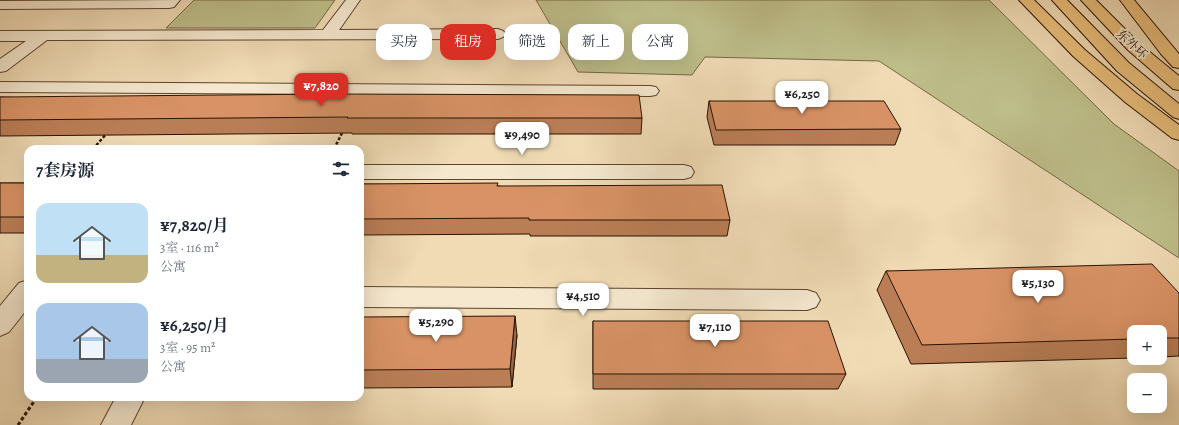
<!DOCTYPE html>
<html lang="zh">
<meta charset="utf-8">
<style>
body{margin:0;font-family:Alegreya,"Noto Serif SC",serif;background:#f6f6f7;color:#1f2937;height:100vh;display:flex;flex-direction:column;font-size:15px;white-space:nowrap}
*{box-sizing:border-box;margin:0}
p{font-size:13px;color:#747a83}
.icon{flex:none;width:22px;height:22px;fill:none;stroke:currentColor;stroke-width:2;stroke-linecap:round;stroke-linejoin:round}
.map{position:relative;flex:1;overflow:hidden}
.details{position:absolute;left:24px;top:145px;width:340px;height:256px;display:flex;flex-direction:column;background:#fff;border-radius:12px;box-shadow:0 4px 16px #0002}
.details>*{flex:none}
.top-card{position:absolute;left:376px;top:24px;width:380px;height:36px;display:flex;gap:8px}
.controls{position:absolute;left:1127px;top:325px;display:grid;gap:8px}
.controls a{display:grid;place-items:center;width:40px;height:40px;border-radius:8px;background:#fff;box-shadow:0 4px 16px #0002;font-size:20px}
.price{position:absolute;translate:-50% -34px;padding:0 9px;border-radius:8px;background:#fff;color:#222;font-size:13px;line-height:26px;filter:drop-shadow(0 1px 2px #0008)}
.price::after{content:'';position:absolute;left:50%;top:24px;width:12px;height:9px;margin-left:-6px;background:inherit;clip-path:polygon(0 0,100% 0,50% 100%)}
.price.on{background:#d93025;color:#fff}
ul{padding:0;list-style:none}
li{display:flex;align-items:center;gap:12px;height:100px;padding:0 12px}
li span{display:grid;place-items:center;flex:none;width:112px;height:80px;border-radius:12px;color:#555}
li>.icon{margin-inline-start:auto}
span .icon{width:48px;height:48px;fill:#fffc;stroke-width:1}
li b{font-size:17px}
h2{display:flex;justify-content:space-between;align-items:center;height:48px;padding:0 12px;font-size:17px}
.tag{padding:0 14px;border-radius:12px;background:#fff;box-shadow:0 4px 16px #0002;font-size:14px;line-height:36px}
.tag.on{background:#d93025;color:#fff}
.map>svg:first-child{display:block}
.green{fill:#bebe8a;stroke:#746845}
.lines{fill:none;stroke-linecap:round;stroke-linejoin:round}
.minor-casing{stroke:#5c452d;stroke-width:2}
.primary-casing{stroke:#2a1300;stroke-width:2}
.trunk-casing{stroke:#2a1300;stroke-width:2}
.path-far1{stroke:#2a1300;stroke-width:2.5;stroke-dasharray:3 2;stroke-linecap:butt}
.path{stroke:#2a1300;stroke-width:3;stroke-dasharray:3.5 2.5;stroke-linecap:butt}
.minor{fill:#f5e8cf;fill-rule:evenodd}
.primary{fill:#e8be7a;fill-rule:evenodd}
.trunk{fill:#e8be7a;fill-rule:evenodd}
.wall{fill:#ba7e57;stroke:#2a1300}
.shaded-wall{fill:#976647;stroke:#2a1300}
.building{fill:#d89265;stroke:#2a1300}
.labels{text-anchor:middle;stroke-width:4;stroke-linejoin:round;paint-order:stroke}
.far-street-label{font-size:12px;fill:#2a1300;stroke:#f5e8cf}
</style>
<div class="map">
<svg width="1179" height="425" viewBox="0 0 1179 425">
<rect width="100%" height="100%" fill="#f0dbb5"/>
<filter id="stains"><feTurbulence type="fractalNoise" baseFrequency=".005" numOctaves="4"/><feColorMatrix values="0 0 0 0 .2 0 0 0 0 .09 0 0 0 0 .02 0 0 0 .5 -.17"/></filter>
<radialGradient id="worn" r=".72"><stop offset=".6" stop-color="#630" stop-opacity="0"/><stop offset="1" stop-color="#630" stop-opacity=".3"/></radialGradient>
<g class="green">
<path d="M 194,0 L 335,0 L 315,28 L 166,28 Z"/>
<path d="M 536,0 L 989,0 L 1114,124 L 1179,171 L 1179,258 L 879,61 L 705,57 L 692,75 L 578,72 Z"/>
</g>
<g class="lines">
<g class="minor-casing">
<g id="minor">
<path d="M 180,0 L 174,7 L 169,8 L 0,9 L 0,1 Z"/>
<path d="M 346,0 L 360,0 L 339,30 L 498,29 L 503,31 L 506,34 L 503,37 L 498,39 L 47,40 L 6,71 L 0,72 L 0,59 L 26,41 L 0,41 L 0,31 L 323,30 Z"/>
<path d="M 0,82 L 650,86 L 656,87 L 659,91 L 656,95 L 650,96 L 0,92 Z"/>
<path d="M 360,165 L 684,165 L 691,167 L 694,172 L 691,177 L 684,179 L 360,179 Z"/>
<path d="M 28,280 L 28,308 L 9,332 L 0,336 L 0,306 L 19,283 Z"/>
<path d="M 360,287 L 807,290 L 816,293 L 820,300 L 816,307 L 807,310 L 360,307 Z"/>
<path d="M 116,397 L 145,397 L 131,425 L 101,425 Z"/>
</g>
</g>
<g class="primary-casing">
<g id="primary">
<path d="M 1019,0 L 1034,0 L 1085,50 L 1137,94 L 1179,125 L 1179,140 L 1172,138 L 1125,102 L 1073,56 Z"/>
<path d="M 1120,0 L 1134,0 L 1179,54 L 1179,68 L 1173,67 L 1161,54 Z"/>
</g>
</g>
<g class="trunk-casing">
<g id="trunk">
<path d="M 1052,0 L 1067,0 L 1129,63 L 1179,104 L 1179,119 L 1173,117 L 1117,71 Z"/>
<path d="M 1081,0 L 1096,0 L 1140,44 L 1179,76 L 1179,90 L 1173,89 L 1128,50 Z"/>
</g>
</g>
<g class="path-far1">
<path d="M 93,149 L 107,133"/>
<path d="M 334,149 L 343,131"/>
<path d="M 520,151 L 523,132"/>
</g>
<path class="path" d="M 18,425 L 37,397"/>
<use href="#minor" class="minor"/>
<use href="#primary" class="primary"/>
<use href="#trunk" class="trunk"/>
</g>
<g class="wall">
<path d="M 0,97 L 642,118 L 641,134 L 352,134 L 352,133 L 0,136 Z"/>
<path d="M 709,101 L 901,129 L 895,145 L 714,145 L 707,117 Z"/>
<rect x="0" y="183" width="28" height="50"/>
<path d="M 360,184 L 498,186 L 730,220 L 727,236 L 530,236 L 530,234 L 360,235 Z"/>
<path d="M 886,271 L 1179,293 L 1179,356 L 1160,357 L 1160,332 L 1134,332 L 1134,358 L 911,364 L 877,290 Z"/>
<path d="M 360,317 L 517,335 L 512,387 L 360,388 Z"/>
<path d="M 593,321 L 846,374 L 838,389 L 593,389 Z"/>
</g>
<path class="shaded-wall" d="M 515,316 L 517,335 L 512,387 L 510,369 Z"/>
<g class="building">
<path d="M 334,94 L 639,95 L 642,118 L 347,118 L 348,117 L 0,120 L 0,97 Z"/>
<path d="M 709,101 L 884,101 L 901,129 L 716,130 Z"/>
<rect x="0" y="183" width="28" height="34"/>
<path d="M 498,183 L 497,186 L 722,185 L 730,220 L 529,220 L 529,218 L 360,219 L 360,184 Z"/>
<path d="M 1152,264 L 1179,293 L 1179,338 L 1160,338 L 1160,332 L 1134,332 L 1134,339 L 922,345 L 886,271 Z"/>
<path d="M 515,316 L 510,369 L 360,370 L 360,317 Z"/>
<path d="M 593,321 L 828,321 L 846,374 L 593,374 Z"/>
</g>
<g class="labels">
<g class="far-street-label">
<text transform="translate(1132 44) rotate(43)" y="4">东外环</text>
</g>
</g>
<rect width="100%" height="100%" filter="url(#stains)"/>
<rect width="100%" height="100%" fill="url(#worn)"/>
</svg>
<div class="controls">
<a>+</a>
<a>−</a>
</div>
<b class="price on" style="left:321px;top:107px">¥7,820</b>
<b class="price" style="left:802px;top:115px">¥6,250</b>
<b class="price" style="left:522px;top:156px">¥9,490</b>
<b class="price" style="left:1038px;top:304px">¥5,130</b>
<b class="price" style="left:583px;top:317px">¥4,510</b>
<b class="price" style="left:436px;top:343px">¥5,290</b>
<b class="price" style="left:715px;top:348px">¥7,110</b>
<div class="top-card">
<a class="tag">买房</a>
<a class="tag on">租房</a>
<a class="tag">筛选</a>
<a class="tag">新上</a>
<a class="tag">公寓</a>
</div>
<section class="details">
<h2>7套房源<svg class="icon" aria-label="filters" viewBox="0 0 24 24"><path d="M4 7h16M4 17h16"/><circle cx="9" cy="7" r="2"/><circle cx="15" cy="17" r="2"/></svg></h2>
<ul>
<li><span style="background:linear-gradient(#bfe0f5 65%,#c2b280 0)"><svg class="icon" aria-label="home" viewBox="0 0 24 24"><path d="M3 11l9-7 9 7M6 9v11h12V9"/></svg></span><div><b>¥7,820/月</b><p>3室 · 116 m²</p><p>公寓</p></div></li>
<li><span style="background:linear-gradient(#a9c7e8 70%,#9aa5b1 0)"><svg class="icon" aria-label="home" viewBox="0 0 24 24"><path d="M3 11l9-7 9 7M6 9v11h12V9"/></svg></span><div><b>¥6,250/月</b><p>3室 · 95 m²</p><p>公寓</p></div></li>
</ul>
</section>
</div>
